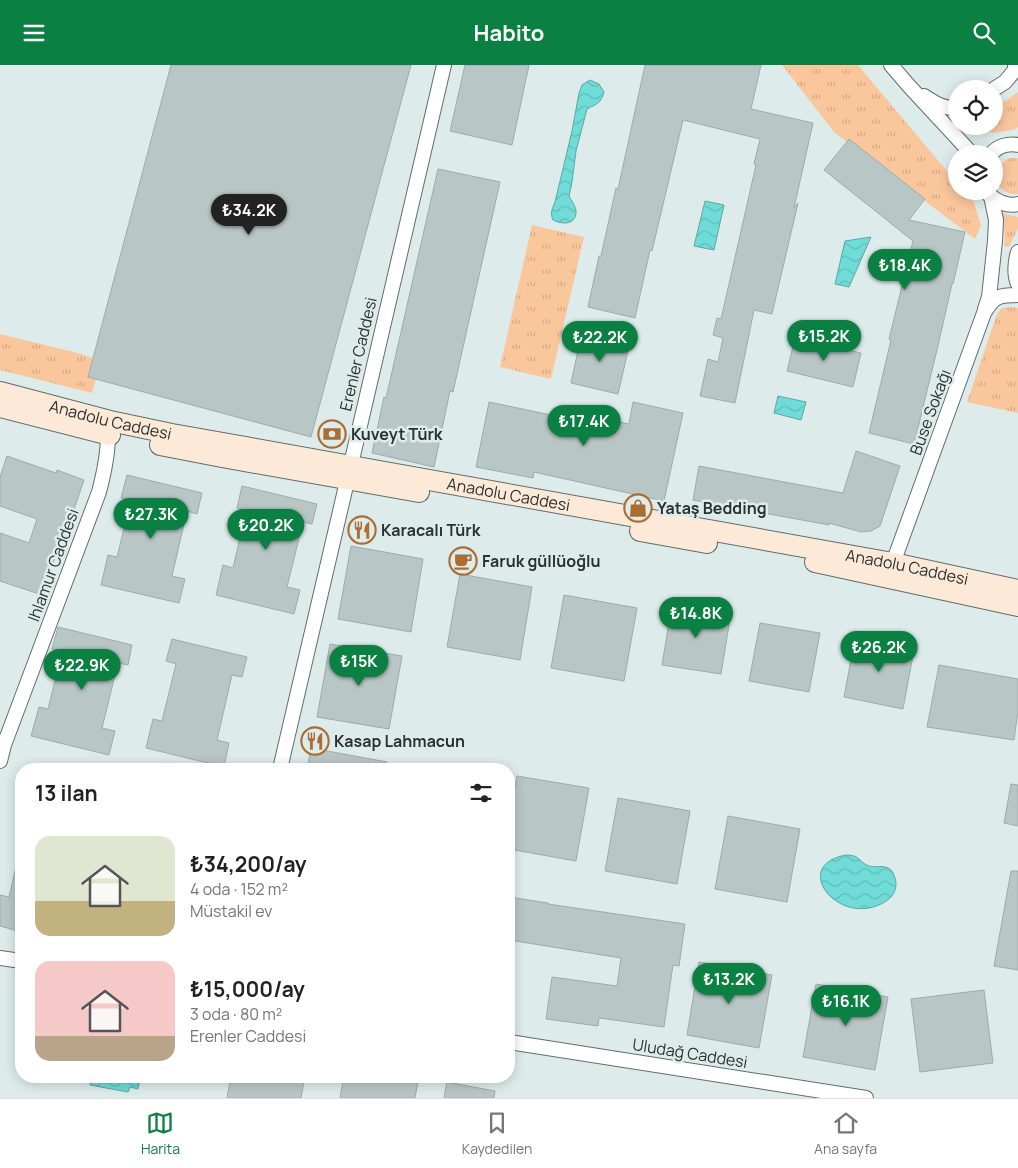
<!DOCTYPE html>
<html lang="tr">
<meta charset="utf-8">
<style>
body{margin:0;font-family:Manrope,sans-serif;background:#f6f6f6;color:#222;height:100vh;display:flex;flex-direction:column;font-size:19px;white-space:nowrap}
*{box-sizing:border-box;margin:0}
p{font-size:16px;color:#767676}
.icon{flex:none;width:28px;height:28px;fill:none;stroke:currentColor;stroke-width:2;stroke-linecap:round;stroke-linejoin:round}
.map{position:relative;flex:1;overflow:hidden}
.side{position:absolute;left:15px;top:698px;width:500px;height:320px;display:flex;flex-direction:column;background:#fff;border-radius:20px;box-shadow:0 2px 12px #0003}
.side>*{flex:none}
.buttons{position:absolute;left:948px;top:15px;display:grid;gap:10px}
.buttons a{display:grid;place-items:center;width:55px;height:55px;border-radius:50%;background:#fff;box-shadow:0 2px 12px #0003;font-size:25px}
.price{position:absolute;translate:-50% -42px;padding:0 11px;border-radius:18px;background:#0b8043;color:#fff;font-size:16px;line-height:32px;filter:drop-shadow(0 1px 2px #0008)}
.price::after{content:'';position:absolute;left:50%;top:30px;width:15px;height:11px;margin-left:-8px;background:inherit;clip-path:polygon(0 0,100% 0,50% 100%)}
.price.current{background:#222;color:#fff}
ul{padding:0;list-style:none}
li{display:flex;align-items:center;gap:15px;height:125px;padding:0 20px}
li span{display:grid;place-items:center;flex:none;width:140px;height:100px;border-radius:15px;color:#555}
li>.icon{margin-inline-start:auto}
span .icon{width:60px;height:60px;fill:#fffc;stroke-width:1}
li b{font-size:21px}
h2{display:flex;justify-content:space-between;align-items:center;height:60px;padding:0 20px;font-size:21px}
header{display:flex;justify-content:space-between;align-items:center;height:65px;padding:0 20px;background:#0b8043;color:#fff;font-size:22px;font-weight:700}
.tab-bar{display:flex;justify-content:space-around;align-items:center;height:70px;border-top:1px solid #e0e0e0;background:#fff;font-size:14px;color:#767676}
.tab-bar a{display:grid;justify-items:center;gap:2px}
.tab-bar .current{color:#0b8043}
.map>svg:first-child{display:block}
.grass{fill:url(#grass-tufts)}
.water{fill:url(#water-waves);stroke:#5ba8a5}
.building{fill:#b8c7c6;stroke:#9dacab}
.lines{fill:none;stroke-linecap:round;stroke-linejoin:round}
.street-casing{stroke:#606d6c;stroke-width:16}
.secondary-casing{stroke:#606d6c;stroke-width:22}
.street{stroke:#fff;stroke-width:14}
.secondary{stroke:#fde9d8;stroke-width:20}
.labels{text-anchor:middle;stroke-width:5;stroke-linejoin:round;paint-order:stroke}
.street-label{font-size:16px;fill:#2b3030;stroke:#ddeceb}
.poi-label{font-size:16px;font-weight:bold;fill:#2b3030;stroke:#ddeceb;text-anchor:start}
</style>
<header><svg class="icon" aria-label="menu" viewBox="0 0 24 24"><path d="M4 6h16M4 12h16M4 18h16"/></svg>Habito<svg class="icon" aria-label="search" viewBox="0 0 24 24"><circle cx="10" cy="10" r="6"/><path d="M15 15l6 6"/></svg></header>
<div class="map">
<svg width="1018" height="1033" viewBox="0 0 1018 1033">
<defs>
<pattern id="grass-tufts" width="24" height="20" patternUnits="userSpaceOnUse" patternTransform="scale(1.25)"><rect width="24" height="20" fill="#fac69c"/><path d="M3 7l-1-3M5 7V3M7 7l1-3M15 17l-1-3M17 17v-4M19 17l1-3" fill="none" stroke="#d6aa87"/></pattern>
<pattern id="water-waves" width="16" height="10" patternUnits="userSpaceOnUse" patternTransform="scale(1.25)"><rect width="16" height="10" fill="#6fdcd7"/><path d="M0 5q4-4 8 0t8 0" fill="none" stroke="#60bdb9"/></pattern>
</defs>
<rect width="100%" height="100%" fill="#ddeceb"/>
<g class="grass">
<path d="M 782,0 L 858,0 L 956,117 L 956,126 L 964,126 L 974,138 L 981,160 L 975,174 L 834,67 Z"/>
<path d="M 1018,27 L 1018,62 L 1013,65 L 993,68 L 973,61 L 994,61 L 994,41 L 1007,35 Z"/>
<path d="M 1010,93 L 1018,93 L 1018,129 C 993,130 988,103 1010,93 Z"/>
<path d="M 1002,148 L 1018,152 L 1018,163 L 1009,182 L 1004,181 L 1005,174 Z"/>
<path d="M 532,160 L 584,172 L 551,314 L 500,302 Z"/>
<path d="M 1012,242 L 1018,243 L 1018,348 L 967,337 L 997,249 L 1002,243 Z"/>
<path d="M 0,269 L 78,288 L 93,293 L 88,311 L 96,314 L 92,328 L 0,305 Z"/>
</g>
<g class="water">
<path d="M 590,15 L 599,19 L 604,27 C 601,38 597,39 587,44 L 576,86 L 572,117 L 569,131 C 571,135 575,140 576,145 C 577,160 563,160 553,155 C 550,148 552,144 555,137 L 572,66 L 579,28 L 582,20 Z"/>
<path d="M 705,136 L 724,140 L 714,185 L 694,181 Z"/>
<path d="M 871,172 L 849,222 L 835,219 L 845,176 Z"/>
<path d="M 778,331 L 806,337 L 801,355 L 774,348 Z"/>
<path d="M 846,790 C 861,790 858,797 869,801 C 875,803 882,800 888,803 C 891,804 892,806 893,808 C 900,822 894,833 881,839 C 837,861 790,800 846,790 Z"/>
<path d="M 91,1011 L 132,1011 L 132,1012 L 140,1014 L 138,1024 L 130,1022 L 128,1027 L 90,1020 Z"/>
</g>
<g class="building">
<path d="M 171,0 L 411,0 L 311,372 L 88,312 Z"/>
<path d="M 465,0 L 529,0 L 512,80 L 450,66 Z"/>
<path d="M 645,0 L 761,0 L 751,44 L 813,58 L 794,143 L 798,138 L 772,249 L 754,245 L 735,338 L 700,331 L 708,294 L 718,297 L 723,273 L 713,270 L 717,253 L 721,254 L 756,100 L 754,99 L 760,74 L 683,55 L 652,186 L 650,185 L 635,253 L 588,242 L 599,191 L 601,191 L 616,123 L 618,124 Z"/>
<path d="M 849,74 L 925,134 L 909,155 L 965,167 L 953,219 L 952,219 L 937,285 L 914,379 L 869,368 L 891,275 L 889,274 L 913,176 L 824,105 Z"/>
<path d="M 438,104 L 500,117 L 453,327 L 450,326 L 434,402 L 372,388 L 384,332 L 386,333 Z"/>
<path d="M 582,267 L 630,277 L 618,329 L 571,318 Z"/>
<path d="M 795,273 L 861,288 L 853,322 L 787,306 Z"/>
<path d="M 489,337 L 561,352 L 563,344 L 629,359 L 633,337 L 683,348 L 664,436 L 534,407 L 533,413 L 476,402 Z"/>
<path d="M 856,386 L 900,401 L 880,461 L 871,466 L 861,467 L 829,458 L 829,460 L 693,435 L 699,401 L 843,428 Z"/>
<path d="M 7,391 L 56,408 L 57,405 L 84,415 L 68,462 L 66,461 L 42,530 L 0,516 L 0,468 L 29,478 L 37,454 L 0,441 L 0,412 Z"/>
<path d="M 127,410 L 202,428 L 197,449 L 187,446 L 172,511 L 185,514 L 179,538 L 101,520 L 108,490 L 117,492 L 131,435 L 121,433 Z"/>
<path d="M 242,421 L 317,439 L 312,459 L 303,457 L 287,522 L 300,525 L 294,549 L 216,530 L 223,500 L 233,503 L 246,446 L 237,443 Z"/>
<path d="M 351,481 L 423,494 L 411,567 L 338,554 Z"/>
<path d="M 460,509 L 532,522 L 520,595 L 447,582 Z"/>
<path d="M 564,530 L 637,543 L 624,616 L 551,603 Z"/>
<path d="M 672,539 L 731,548 L 721,609 L 662,600 Z"/>
<path d="M 760,558 L 820,568 L 809,627 L 749,616 Z"/>
<path d="M 58,562 L 132,580 L 128,600 L 118,598 L 102,663 L 115,666 L 109,690 L 31,671 L 39,642 L 48,644 L 62,587 L 52,584 Z"/>
<path d="M 855,573 L 914,585 L 903,644 L 844,632 Z"/>
<path d="M 172,574 L 247,592 L 242,612 L 232,610 L 217,675 L 229,678 L 224,702 L 146,683 L 153,654 L 162,656 L 176,599 L 166,596 Z"/>
<path d="M 330,579 L 402,591 L 389,664 L 317,652 Z"/>
<path d="M 939,600 L 1018,614 L 1018,646 L 1014,675 L 927,662 Z"/>
<path d="M 311,683 L 387,697 L 386,704 L 307,704 Z"/>
<path d="M 517,711 L 589,723 L 576,796 L 509,784 L 509,755 Z"/>
<path d="M 1011,719 L 1018,720 L 1018,761 L 1004,758 Z"/>
<path d="M 618,733 L 690,746 L 677,819 L 605,806 Z"/>
<path d="M 728,751 L 800,764 L 787,837 L 715,824 Z"/>
<path d="M 16,802 L 21,803 L 21,867 L 0,861 L 0,830 L 9,832 Z"/>
<path d="M 1011,806 L 1018,806 L 1018,905 L 994,901 Z"/>
<path d="M 509,832 L 548,838 L 548,839 L 685,859 L 679,901 L 673,900 L 664,962 L 599,953 L 598,961 L 546,954 L 552,912 L 617,921 L 621,893 L 509,875 Z"/>
<path d="M 699,897 L 772,910 L 759,983 L 687,970 Z"/>
<path d="M 816,919 L 888,932 L 875,1005 L 803,992 Z"/>
<path d="M 984,925 L 993,998 L 920,1007 L 911,934 Z"/>
<path d="M 231,1011 L 305,1011 L 301,1033 L 227,1033 Z"/>
<path d="M 344,1011 L 419,1011 L 415,1033 L 340,1033 Z"/>
<path d="M 447,1017 L 495,1026 L 494,1033 L 444,1033 Z"/>
</g>
<g class="lines">
<g class="street-casing">
<g id="street">
<path d="M 891,0 L 909,21 L 972,89"/>
<path d="M 994,24 L 1005,17 L 1015,5 L 1015,0"/>
<path d="M 924,31 C 933,37 945,45 956,42"/>
<path d="M 991,89 C 998,81 1008,78 1018,80"/>
<path d="M 988,129 C 997,136 1006,142 1018,139"/>
<path d="M 1018,187 C 1015,197 1014,210 1018,219"/>
<path d="M 985,244 L 989,232 L 995,176 L 996,155 L 991,131"/>
<path d="M 893,498 L 984,248 C 994,231 999,230 1018,230"/>
<path d="M 0,696 L 4,680 L 99,427 C 104,408 108,390 108,370"/>
<path d="M 280,704 L 444,0"/>
<path d="M 0,893 L 21,896"/>
<path d="M 509,977 L 866,1033"/>
</g>
</g>
<g class="secondary-casing">
<g id="secondary">
<path id="s1" d="M 0,327 L 110,356 L 172,369 L 893,498 L 1018,525"/>
<path d="M 0,342 L 110,370"/>
<path d="M 160,380 L 222,392 L 419,427"/>
<path d="M 640,466 L 707,478"/>
<path d="M 815,497 L 1018,541"/>
</g>
</g>
<use href="#street" class="street"/>
<use href="#secondary" class="secondary"/>
</g>
<defs>
<g id="bank-ring" transform="scale(1.4375)"><circle r="9.5" fill="#ddeceb" stroke="#ac6d34" stroke-width="1.5"/><path d="M-6-4H6V4H-6ZM0-2.3a2.3 2.3 0 1 0 0 4.6a2.3 2.3 0 1 0 0-4.6Z" fill="#ac6d34"/></g>
<g id="shop-ring" transform="scale(1.4375)"><circle r="9.5" fill="#ddeceb" stroke="#ac6d34" stroke-width="1.5"/><path d="M-5-2.5h2.3a2.7 3.5 0 0 1 5.4 0H5L5.5 6h-11ZM-1.5-2.5h3a1.5 2.3 0 0 0-3 0Z" fill="#ac6d34"/></g>
<g id="restaurant-ring" transform="scale(1.4375)"><circle r="9.5" fill="#ddeceb" stroke="#ac6d34" stroke-width="1.5"/><path d="M-5-6h1v4h1v-4h1v4h1v-4h1v5L-1.5 .5V6h-2V.5L-5-1ZM5-6V6H3V1.5H1.5Q1.5-4 5-6Z" fill="#ac6d34"/></g>
<g id="cafe-ring" transform="scale(1.4375)"><circle r="9.5" fill="#ddeceb" stroke="#ac6d34" stroke-width="1.5"/><path d="M-5.5-4.5H6V0H3Q3 3.5 0 3.5H-2.5Q-5.5 3.5-5.5 0ZM3-3.2v2h1.7v-2ZM-6 4.5H4V6H-6Z" fill="#ac6d34"/></g>
</defs>
<g fill-rule="evenodd">
<use href="#bank-ring" x="332" y="369"/>
<use href="#shop-ring" x="638" y="443"/>
<use href="#restaurant-ring" x="362" y="465"/>
<use href="#cafe-ring" x="463" y="496"/>
<use href="#restaurant-ring" x="315" y="676"/>
</g>
<g class="labels">
<g class="street-label">
<text transform="translate(358 289) rotate(-77)" y="6">Erenler Caddesi</text>
<text transform="translate(930 347) rotate(-70)" y="6">Buse Sokağı</text>
<text dy="6" stroke="none"><textPath href="#s1" startOffset="114">Anadolu Caddesi</textPath></text>
<text dy="6" stroke="none"><textPath href="#s1" startOffset="519">Anadolu Caddesi</textPath></text>
<text transform="translate(53 500) rotate(-70)" y="6">Ihlamur Caddesi</text>
<text dy="6" stroke="none"><textPath href="#s1" startOffset="924">Anadolu Caddesi</textPath></text>
<text transform="translate(690 988) rotate(9)" y="6">Uludağ Caddesi</text>
</g>
<g class="poi-label">
<text x="351" y="375">Kuveyt Türk</text>
<text x="657" y="449">Yataş Bedding</text>
<text x="381" y="471">Karacalı Türk</text>
<text x="482" y="502">Faruk güllüoğlu</text>
<text x="334" y="682">Kasap Lahmacun</text>
</g>
</g>
</svg>
<div class="buttons">
<a><svg class="icon" aria-label="locate" viewBox="0 0 24 24"><circle cx="12" cy="12" r="6"/><path d="M12 2v4M12 18v4M2 12h4M18 12h4"/></svg></a>
<a><svg class="icon" aria-label="layers" viewBox="0 0 24 24"><path d="M12 4l9 5-9 5-9-5zM3 14l9 5 9-5"/></svg></a>
</div>
<b class="price current" style="left:249px;top:171px">₺34.2K</b>
<b class="price" style="left:905px;top:226px">₺18.4K</b>
<b class="price" style="left:824px;top:297px">₺15.2K</b>
<b class="price" style="left:600px;top:298px">₺22.2K</b>
<b class="price" style="left:584px;top:382px">₺17.4K</b>
<b class="price" style="left:151px;top:475px">₺27.3K</b>
<b class="price" style="left:266px;top:486px">₺20.2K</b>
<b class="price" style="left:696px;top:574px">₺14.8K</b>
<b class="price" style="left:879px;top:608px">₺26.2K</b>
<b class="price" style="left:359px;top:622px">₺15K</b>
<b class="price" style="left:82px;top:626px">₺22.9K</b>
<b class="price" style="left:729px;top:940px">₺13.2K</b>
<b class="price" style="left:846px;top:962px">₺16.1K</b>
<section class="side">
<h2>13 ilan<svg class="icon" aria-label="filters" viewBox="0 0 24 24"><path d="M4 7h16M4 17h16"/><circle cx="9" cy="7" r="2"/><circle cx="15" cy="17" r="2"/></svg></h2>
<ul>
<li><span style="background:linear-gradient(#dfe7d0 65%,#c2b280 0)"><svg class="icon" aria-label="home" viewBox="0 0 24 24"><path d="M3 11l9-7 9 7M6 9v11h12V9"/></svg></span><div><b>₺34,200/ay</b><p>4 oda · 152 m²</p><p>Müstakil ev</p></div></li>
<li><span style="background:linear-gradient(#f6c9c9 75%,#b9a48a 0)"><svg class="icon" aria-label="home" viewBox="0 0 24 24"><path d="M3 11l9-7 9 7M6 9v11h12V9"/></svg></span><div><b>₺15,000/ay</b><p>3 oda · 80 m²</p><p>Erenler Caddesi</p></div></li>
</ul>
</section>
</div>
<nav class="tab-bar">
<a class="current"><svg class="icon" aria-label="map" viewBox="0 0 24 24"><path d="M3 6l6-2 6 2 6-2v14l-6 2-6-2-6 2zM9 4v14M15 6v14"/></svg>Harita</a>
<a><svg class="icon" aria-label="saved" viewBox="0 0 24 24"><path d="M7 4h10v16l-5-4-5 4z"/></svg>Kaydedilen</a>
<a><svg class="icon" aria-label="home" viewBox="0 0 24 24"><path d="M3 11l9-7 9 7M6 9v11h12V9"/></svg>Ana sayfa</a>
</nav>
